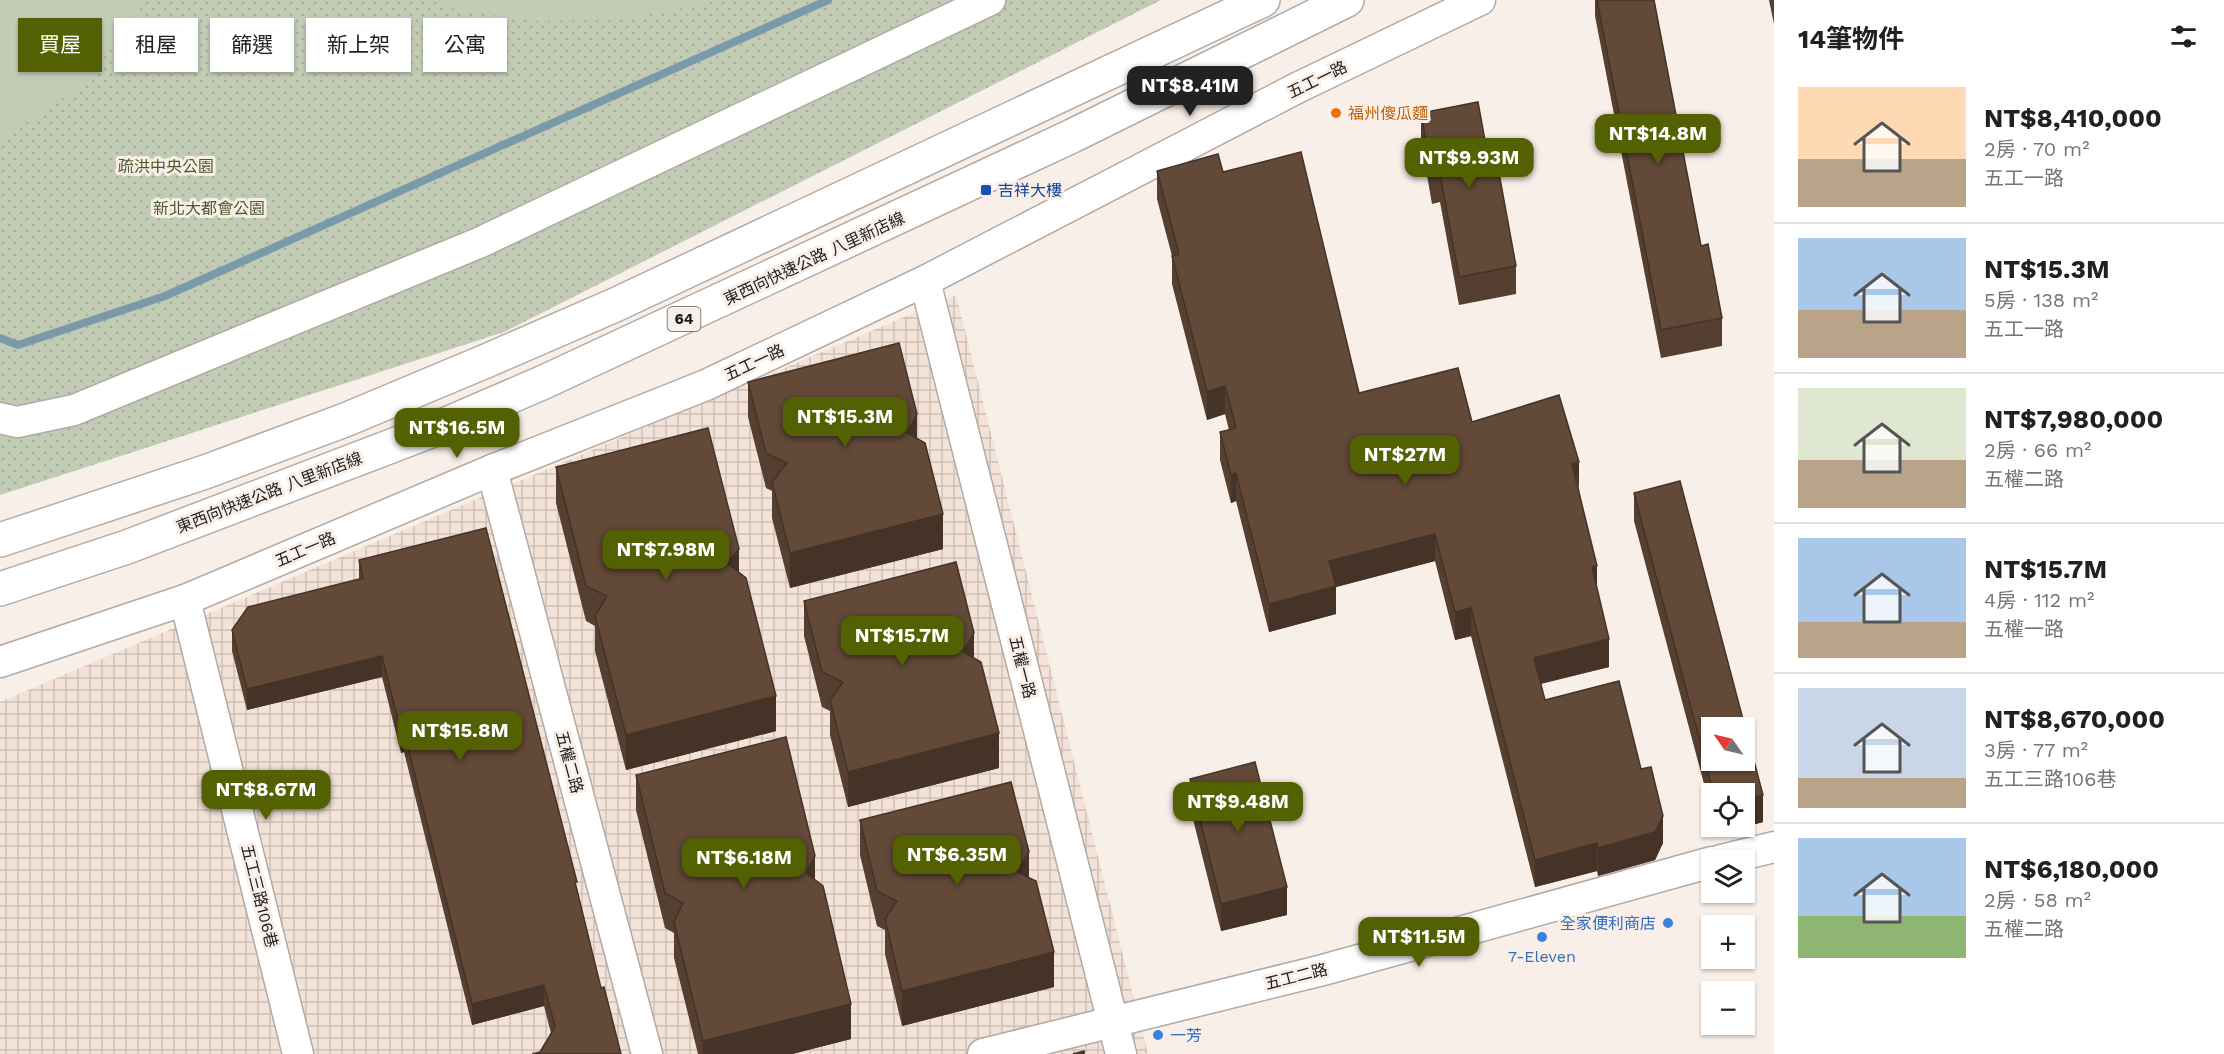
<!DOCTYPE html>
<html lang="zh-TW">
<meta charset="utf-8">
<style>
body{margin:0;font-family:"Work Sans","Noto Sans TC",sans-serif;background:#f2f2f2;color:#202124;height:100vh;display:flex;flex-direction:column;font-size:22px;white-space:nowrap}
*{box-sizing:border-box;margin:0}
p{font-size:20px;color:#757577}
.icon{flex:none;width:33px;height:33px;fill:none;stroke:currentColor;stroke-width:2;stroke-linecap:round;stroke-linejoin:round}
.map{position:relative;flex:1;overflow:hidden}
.sheet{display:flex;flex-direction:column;background:#fff;width:450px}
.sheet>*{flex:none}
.banner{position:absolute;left:18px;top:18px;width:570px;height:54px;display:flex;gap:12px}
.needle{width:39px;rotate:304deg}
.tools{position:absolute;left:1701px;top:717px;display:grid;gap:12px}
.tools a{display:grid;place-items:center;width:54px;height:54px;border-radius:0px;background:#fff;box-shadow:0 2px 4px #0004;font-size:30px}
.price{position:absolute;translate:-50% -51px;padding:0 14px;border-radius:12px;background:#536102;color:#fff;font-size:20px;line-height:39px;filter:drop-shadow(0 2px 3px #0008)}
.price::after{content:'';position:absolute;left:50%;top:36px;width:18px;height:14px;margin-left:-9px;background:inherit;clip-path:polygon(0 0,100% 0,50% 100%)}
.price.current{background:#222;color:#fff}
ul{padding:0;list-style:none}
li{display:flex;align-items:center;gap:18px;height:150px;padding:0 24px}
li+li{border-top:2px solid #e0e0e0}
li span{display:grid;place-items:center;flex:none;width:168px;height:120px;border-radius:0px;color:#555}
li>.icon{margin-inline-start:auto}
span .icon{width:72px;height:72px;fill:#fffc;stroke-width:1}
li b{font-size:26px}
h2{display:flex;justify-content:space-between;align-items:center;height:72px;padding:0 24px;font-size:26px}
.tag{padding:0 21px;border-radius:0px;background:#fff;box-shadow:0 2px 4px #0004;font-size:21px;line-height:54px}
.tag.current{background:#536102;color:#fff}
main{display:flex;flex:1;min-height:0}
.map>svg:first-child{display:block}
.industrial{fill:url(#industrial-grid)}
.green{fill:url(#green-dots)}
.pitch{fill:#c2cbb4}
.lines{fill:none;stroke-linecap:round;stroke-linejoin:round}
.stream{stroke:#7a9aaa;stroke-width:8}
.minor-casing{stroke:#b3aaa4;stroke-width:33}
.trunk-casing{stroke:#b3aaa4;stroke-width:36}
.minor{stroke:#fff;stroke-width:30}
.trunk{stroke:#fff;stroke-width:33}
.wall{fill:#543f30}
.shaded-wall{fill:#453327}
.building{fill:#624938;stroke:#453327;stroke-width:1.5;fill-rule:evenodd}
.food-dot{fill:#e8710a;stroke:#f9efe9;stroke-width:2}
.transit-dot{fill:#1a4fb4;stroke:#f9efe9;stroke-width:2}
.shop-dot{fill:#3f7fe0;stroke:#f9efe9;stroke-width:2}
.labels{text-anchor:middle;stroke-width:6;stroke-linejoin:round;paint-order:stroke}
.shield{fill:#f9efe9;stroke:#605b58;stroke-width:1.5}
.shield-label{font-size:15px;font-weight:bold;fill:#1f1c1a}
.street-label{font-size:16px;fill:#1f1c1a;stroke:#f9efe9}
.food-label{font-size:16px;fill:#c56008;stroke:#f9efe9;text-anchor:start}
.park-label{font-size:16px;fill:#4a5a2a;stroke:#f9efe9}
.transit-label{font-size:16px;fill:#164399;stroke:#f9efe9;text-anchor:start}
.shop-label{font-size:16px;fill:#366cbe;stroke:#f9efe9;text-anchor:end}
</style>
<main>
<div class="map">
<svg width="1774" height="1054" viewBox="0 0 1774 1054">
<defs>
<pattern id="industrial-grid" width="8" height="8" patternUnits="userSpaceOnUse" patternTransform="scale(1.5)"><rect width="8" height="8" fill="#f3e2d7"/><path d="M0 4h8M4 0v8" fill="none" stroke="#d0c1b8"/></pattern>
<pattern id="green-dots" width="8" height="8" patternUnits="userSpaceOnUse" patternTransform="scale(1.5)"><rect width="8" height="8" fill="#c2cbb4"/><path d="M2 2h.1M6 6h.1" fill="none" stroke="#a6ae9a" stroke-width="1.8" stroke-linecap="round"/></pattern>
</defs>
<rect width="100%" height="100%" fill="#f9efe9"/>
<path class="industrial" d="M 956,295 L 1148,1054 L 0,1054 L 0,702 Z"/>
<path class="green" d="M 0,0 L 1161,0 L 504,332 L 0,495 Z"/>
<g class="pitch">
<path d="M 0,0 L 146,0 L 126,32 L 77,89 L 0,140 Z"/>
<path d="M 431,0 L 714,0 L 706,4 L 620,20 L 536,21 L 457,10 Z"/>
</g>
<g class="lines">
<path class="stream" d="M 0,338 L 18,345 L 165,296 L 828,0"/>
<g class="minor-casing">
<g id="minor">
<path d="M 925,281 L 1121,1054"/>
<path d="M 0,418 L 17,422 L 74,410 L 481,242 L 990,0"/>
<path d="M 492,470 L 647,1054"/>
<path d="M 185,600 L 298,1054"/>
<path d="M 0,662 L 185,600 L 492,470 L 706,385 L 925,281 L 1297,88 L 1480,0"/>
<path d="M 1721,860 L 1774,847"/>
<path d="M 983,1054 L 1323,970 L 1712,862"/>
</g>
</g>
<g class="trunk-casing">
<g id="trunk">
<path d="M 0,540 L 205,472 L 345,420 L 486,361 L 615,305 L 1263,0"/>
<path d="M 0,589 L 127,547 L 428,432 L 544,382 L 1072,136 L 1347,0"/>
</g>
</g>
<use href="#minor" class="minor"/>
<use href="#trunk" class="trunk"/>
</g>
<g class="wall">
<path d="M 1595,0 L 1654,0 L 1701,246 L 1722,318 L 1722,346 L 1661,358 L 1595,16 Z"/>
<path d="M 1769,0 L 1774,0 L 1774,24 Z"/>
<path d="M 1421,113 L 1491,174 L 1516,266 L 1516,294 L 1459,305 L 1440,202 L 1432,204 L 1421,141 Z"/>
<path d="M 1157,171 L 1223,172 L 1359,393 L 1472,422 L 1579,489 L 1597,589 L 1609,667 L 1541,684 L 1545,700 L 1641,769 L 1663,843 L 1655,860 L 1598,876 L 1597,871 L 1535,887 L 1471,636 L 1455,640 L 1435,561 L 1336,587 L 1336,614 L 1269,632 L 1236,501 L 1231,503 L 1220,460 L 1220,432 L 1229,430 L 1225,414 L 1207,420 L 1172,284 L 1172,256 L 1157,199 Z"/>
<path d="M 748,382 L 917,439 L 943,549 L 790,588 L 772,518 L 772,491 L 766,488 L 748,417 Z"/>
<path d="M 556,467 L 739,572 L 776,731 L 626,770 L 595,651 L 595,626 L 586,621 L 556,503 Z"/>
<path d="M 1634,493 L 1763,822 L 1717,835 L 1715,826 L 1744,826 L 1744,794 L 1712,794 L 1712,814 L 1634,521 Z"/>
<path d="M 359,560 L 577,891 L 601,988 L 540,1052 L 551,1033 L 544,1006 L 472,1025 L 404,752 L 401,753 L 382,677 L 247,710 L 232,651 L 232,630 L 359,579 Z"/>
<path d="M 804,601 L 974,658 L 999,768 L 848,807 L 830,735 L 830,711 L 822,707 L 804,636 Z"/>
<path d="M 636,775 L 815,881 L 851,1039 L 792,1054 L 698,1054 L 674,958 L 674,933 L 665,928 L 636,810 Z"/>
<path d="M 1190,779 L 1287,915 L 1221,931 L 1190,807 Z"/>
<path d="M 860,820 L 1029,877 L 1054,987 L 902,1026 L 885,954 L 885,930 L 877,926 L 860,855 Z"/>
</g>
<g class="shaded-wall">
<path d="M 1225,386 L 1225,414 L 1207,420 L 1207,392 Z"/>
<path d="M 917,414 L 917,450 L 907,433 Z"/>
<path d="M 1579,462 L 1579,489 L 1572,464 Z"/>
<path d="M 1236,473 L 1236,501 L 1231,503 L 1231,475 Z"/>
<path d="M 943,514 L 943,549 L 790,588 L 790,553 Z"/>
<path d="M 1435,534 L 1435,561 L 1336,587 L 1336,614 L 1269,632 L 1269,604 L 1329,561 Z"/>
<path d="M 739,549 L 739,584 L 727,563 Z"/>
<path d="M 1597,566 L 1597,593 L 1592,567 Z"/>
<path d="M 1471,608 L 1471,636 L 1455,640 L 1455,612 Z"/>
<path d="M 974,633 L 974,668 L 963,652 Z"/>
<path d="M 1609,639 L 1609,667 L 1534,685 L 1534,658 Z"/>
<path d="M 382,656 L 382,677 L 247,710 L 247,689 Z"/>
<path d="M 776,696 L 776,731 L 626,770 L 626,735 Z"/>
<path d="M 404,731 L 404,752 L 401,753 L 401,732 Z"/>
<path d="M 999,733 L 999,768 L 848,807 L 848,772 Z"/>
<path d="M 1763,795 L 1763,822 L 1717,835 L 1717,826 L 1744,826 L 1744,800 Z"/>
<path d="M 1663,816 L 1663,843 L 1655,860 L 1598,876 L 1598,848 Z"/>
<path d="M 1597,843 L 1597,871 L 1535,887 L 1535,860 Z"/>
<path d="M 1029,852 L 1029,887 L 1017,872 Z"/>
<path d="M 815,856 L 815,892 L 806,873 Z"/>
<path d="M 1287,887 L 1287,915 L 1221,931 L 1221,904 Z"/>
<path d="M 1054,952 L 1054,987 L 902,1026 L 902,991 Z"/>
<path d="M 544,985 L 544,1006 L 472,1025 L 472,1004 Z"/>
<path d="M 851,1004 L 851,1039 L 792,1054 L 703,1054 L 703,1041 Z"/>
</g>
<g class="building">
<path d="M 1597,0 L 1654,0 L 1701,246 L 1708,244 L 1722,318 L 1661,330 Z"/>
<path d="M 1478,102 L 1491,174 L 1499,173 L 1516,266 L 1459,277 L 1440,174 L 1432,176 L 1421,113 Z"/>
<path d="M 1301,152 L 1359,393 L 1458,368 L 1472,422 L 1559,395 L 1579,462 L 1572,464 L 1597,566 L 1592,567 L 1609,639 L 1534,658 L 1545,700 L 1619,681 L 1641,769 L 1651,767 L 1663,816 L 1655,832 L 1598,848 L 1597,843 L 1535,860 L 1471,608 L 1455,612 L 1435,534 L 1329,561 L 1336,586 L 1269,604 L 1236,473 L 1231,475 L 1220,432 L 1236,428 L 1225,386 L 1207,392 L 1172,256 L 1179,254 L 1157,171 L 1218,154 L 1223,172 Z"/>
<path d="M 899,343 L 917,414 L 907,433 L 925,443 L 943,514 L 790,553 L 772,482 L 787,463 L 766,453 L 748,382 Z"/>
<path d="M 708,428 L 739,549 L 727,563 L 746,578 L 776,696 L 626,735 L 595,616 L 607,596 L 586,586 L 556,467 Z"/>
<path d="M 1680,481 L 1763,795 L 1744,800 L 1744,794 L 1714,794 L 1634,493 ZM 1712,728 L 1744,728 L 1744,760 L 1712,760 Z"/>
<path d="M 486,528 L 577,882 L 575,882 L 601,988 L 604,987 L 621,1054 L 532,1054 L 540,1052 L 555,1027 L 544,985 L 472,1004 L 404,731 L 401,732 L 382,656 L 247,689 L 232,630 L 248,607 L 363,578 L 359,560 Z"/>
<path d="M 956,562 L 974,633 L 963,652 L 981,662 L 999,733 L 848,772 L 830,700 L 843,682 L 822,672 L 804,601 Z"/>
<path d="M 786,737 L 815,856 L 806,873 L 823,886 L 851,1004 L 703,1041 L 674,922 L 683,903 L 665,893 L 636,775 Z"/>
<path d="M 1255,762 L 1287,887 L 1221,904 L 1190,779 Z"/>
<path d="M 1011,782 L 1029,852 L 1017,872 L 1036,881 L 1054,952 L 902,991 L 885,919 L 897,901 L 877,891 L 860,820 Z"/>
<path d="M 1084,1051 L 1084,1054 L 1073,1054 Z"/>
</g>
<circle class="food-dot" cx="1336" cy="113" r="6"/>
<rect class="transit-dot" x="980" y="184" width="12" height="12" rx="3"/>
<g class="shop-dot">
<circle cx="1668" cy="923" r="6"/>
<circle cx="1542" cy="937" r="6"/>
<circle cx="1158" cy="1035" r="6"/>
</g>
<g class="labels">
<rect class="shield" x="667.5" y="307" width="33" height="24" rx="4.5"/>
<g class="shield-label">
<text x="684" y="324">64</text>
</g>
<g class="street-label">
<text transform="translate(1317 79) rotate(-26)" y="6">五工一路</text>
<text transform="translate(814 258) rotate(-25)" y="6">東西向快速公路 八里新店線</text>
<text transform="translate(754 362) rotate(-25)" y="6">五工一路</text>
<text transform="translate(269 492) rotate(-21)" y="6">東西向快速公路 八里新店線</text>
<text transform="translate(305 549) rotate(-23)" y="6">五工一路</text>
<text transform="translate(1023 667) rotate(76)" y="6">五權一路</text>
<text transform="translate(570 762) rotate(75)" y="6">五權二路</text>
<text transform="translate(260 896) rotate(76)" y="6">五工三路106巷</text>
<text transform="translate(1296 976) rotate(-14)" y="6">五工二路</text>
</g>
<g class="food-label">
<text x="1348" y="119">福州傻瓜麵</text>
</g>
<g class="park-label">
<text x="166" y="172">疏洪中央公園</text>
<text x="209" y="214">新北大都會公園</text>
</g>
<g class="transit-label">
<text x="998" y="196">吉祥大樓</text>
</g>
<g class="shop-label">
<text x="1656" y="929">全家便利商店</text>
<text x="1542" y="962" text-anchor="middle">7-Eleven</text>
<text x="1170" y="1041" text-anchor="start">一芳</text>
</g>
</g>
</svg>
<div class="tools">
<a><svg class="needle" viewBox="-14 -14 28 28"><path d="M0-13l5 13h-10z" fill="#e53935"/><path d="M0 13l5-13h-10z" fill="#757577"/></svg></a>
<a><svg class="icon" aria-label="locate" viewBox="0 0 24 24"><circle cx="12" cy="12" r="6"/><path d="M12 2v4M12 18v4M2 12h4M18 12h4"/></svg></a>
<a><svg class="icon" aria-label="layers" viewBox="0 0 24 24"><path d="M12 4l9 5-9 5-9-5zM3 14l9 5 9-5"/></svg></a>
<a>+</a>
<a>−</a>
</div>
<b class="price current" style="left:1190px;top:117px">NT$8.41M</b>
<b class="price" style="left:1658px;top:165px">NT$14.8M</b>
<b class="price" style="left:1469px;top:189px">NT$9.93M</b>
<b class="price" style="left:845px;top:448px">NT$15.3M</b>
<b class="price" style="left:457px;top:459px">NT$16.5M</b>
<b class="price" style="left:1405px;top:486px">NT$27M</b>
<b class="price" style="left:666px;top:581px">NT$7.98M</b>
<b class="price" style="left:902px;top:667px">NT$15.7M</b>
<b class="price" style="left:460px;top:762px">NT$15.8M</b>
<b class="price" style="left:266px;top:821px">NT$8.67M</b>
<b class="price" style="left:1238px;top:833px">NT$9.48M</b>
<b class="price" style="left:957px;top:886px">NT$6.35M</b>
<b class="price" style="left:744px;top:889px">NT$6.18M</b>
<b class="price" style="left:1419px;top:968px">NT$11.5M</b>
<div class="banner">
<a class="tag current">買屋</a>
<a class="tag">租屋</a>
<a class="tag">篩選</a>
<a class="tag">新上架</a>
<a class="tag">公寓</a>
</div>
</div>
<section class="sheet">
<h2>14筆物件<svg class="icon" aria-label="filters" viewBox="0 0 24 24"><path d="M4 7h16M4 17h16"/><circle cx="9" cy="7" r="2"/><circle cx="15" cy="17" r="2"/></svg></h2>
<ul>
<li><span style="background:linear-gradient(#ffd9b3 60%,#b9a48a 0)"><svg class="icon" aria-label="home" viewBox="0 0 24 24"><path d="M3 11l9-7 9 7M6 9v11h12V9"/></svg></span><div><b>NT$8,410,000</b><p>2房 · 70 m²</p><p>五工一路</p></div></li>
<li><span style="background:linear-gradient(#a9c7e8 60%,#b9a48a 0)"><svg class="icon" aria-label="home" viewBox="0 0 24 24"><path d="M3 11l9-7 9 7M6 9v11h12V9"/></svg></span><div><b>NT$15.3M</b><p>5房 · 138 m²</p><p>五工一路</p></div></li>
<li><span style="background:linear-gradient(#dfe7d0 60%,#b9a48a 0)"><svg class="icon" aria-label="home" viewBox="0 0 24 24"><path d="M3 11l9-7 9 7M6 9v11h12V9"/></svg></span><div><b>NT$7,980,000</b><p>2房 · 66 m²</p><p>五權二路</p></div></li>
<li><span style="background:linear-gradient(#a9c7e8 70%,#b9a48a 0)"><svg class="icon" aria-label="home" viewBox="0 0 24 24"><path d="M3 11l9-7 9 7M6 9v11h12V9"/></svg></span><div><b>NT$15.7M</b><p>4房 · 112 m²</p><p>五權一路</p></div></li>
<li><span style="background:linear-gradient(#c9d6e8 75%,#b9a48a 0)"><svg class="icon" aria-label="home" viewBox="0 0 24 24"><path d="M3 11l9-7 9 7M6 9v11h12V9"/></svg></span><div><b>NT$8,670,000</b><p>3房 · 77 m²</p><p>五工三路106巷</p></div></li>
<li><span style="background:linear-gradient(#a9c7e8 65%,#8fb573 0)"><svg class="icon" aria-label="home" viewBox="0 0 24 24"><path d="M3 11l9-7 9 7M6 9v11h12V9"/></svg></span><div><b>NT$6,180,000</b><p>2房 · 58 m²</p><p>五權二路</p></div></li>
</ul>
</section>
</main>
